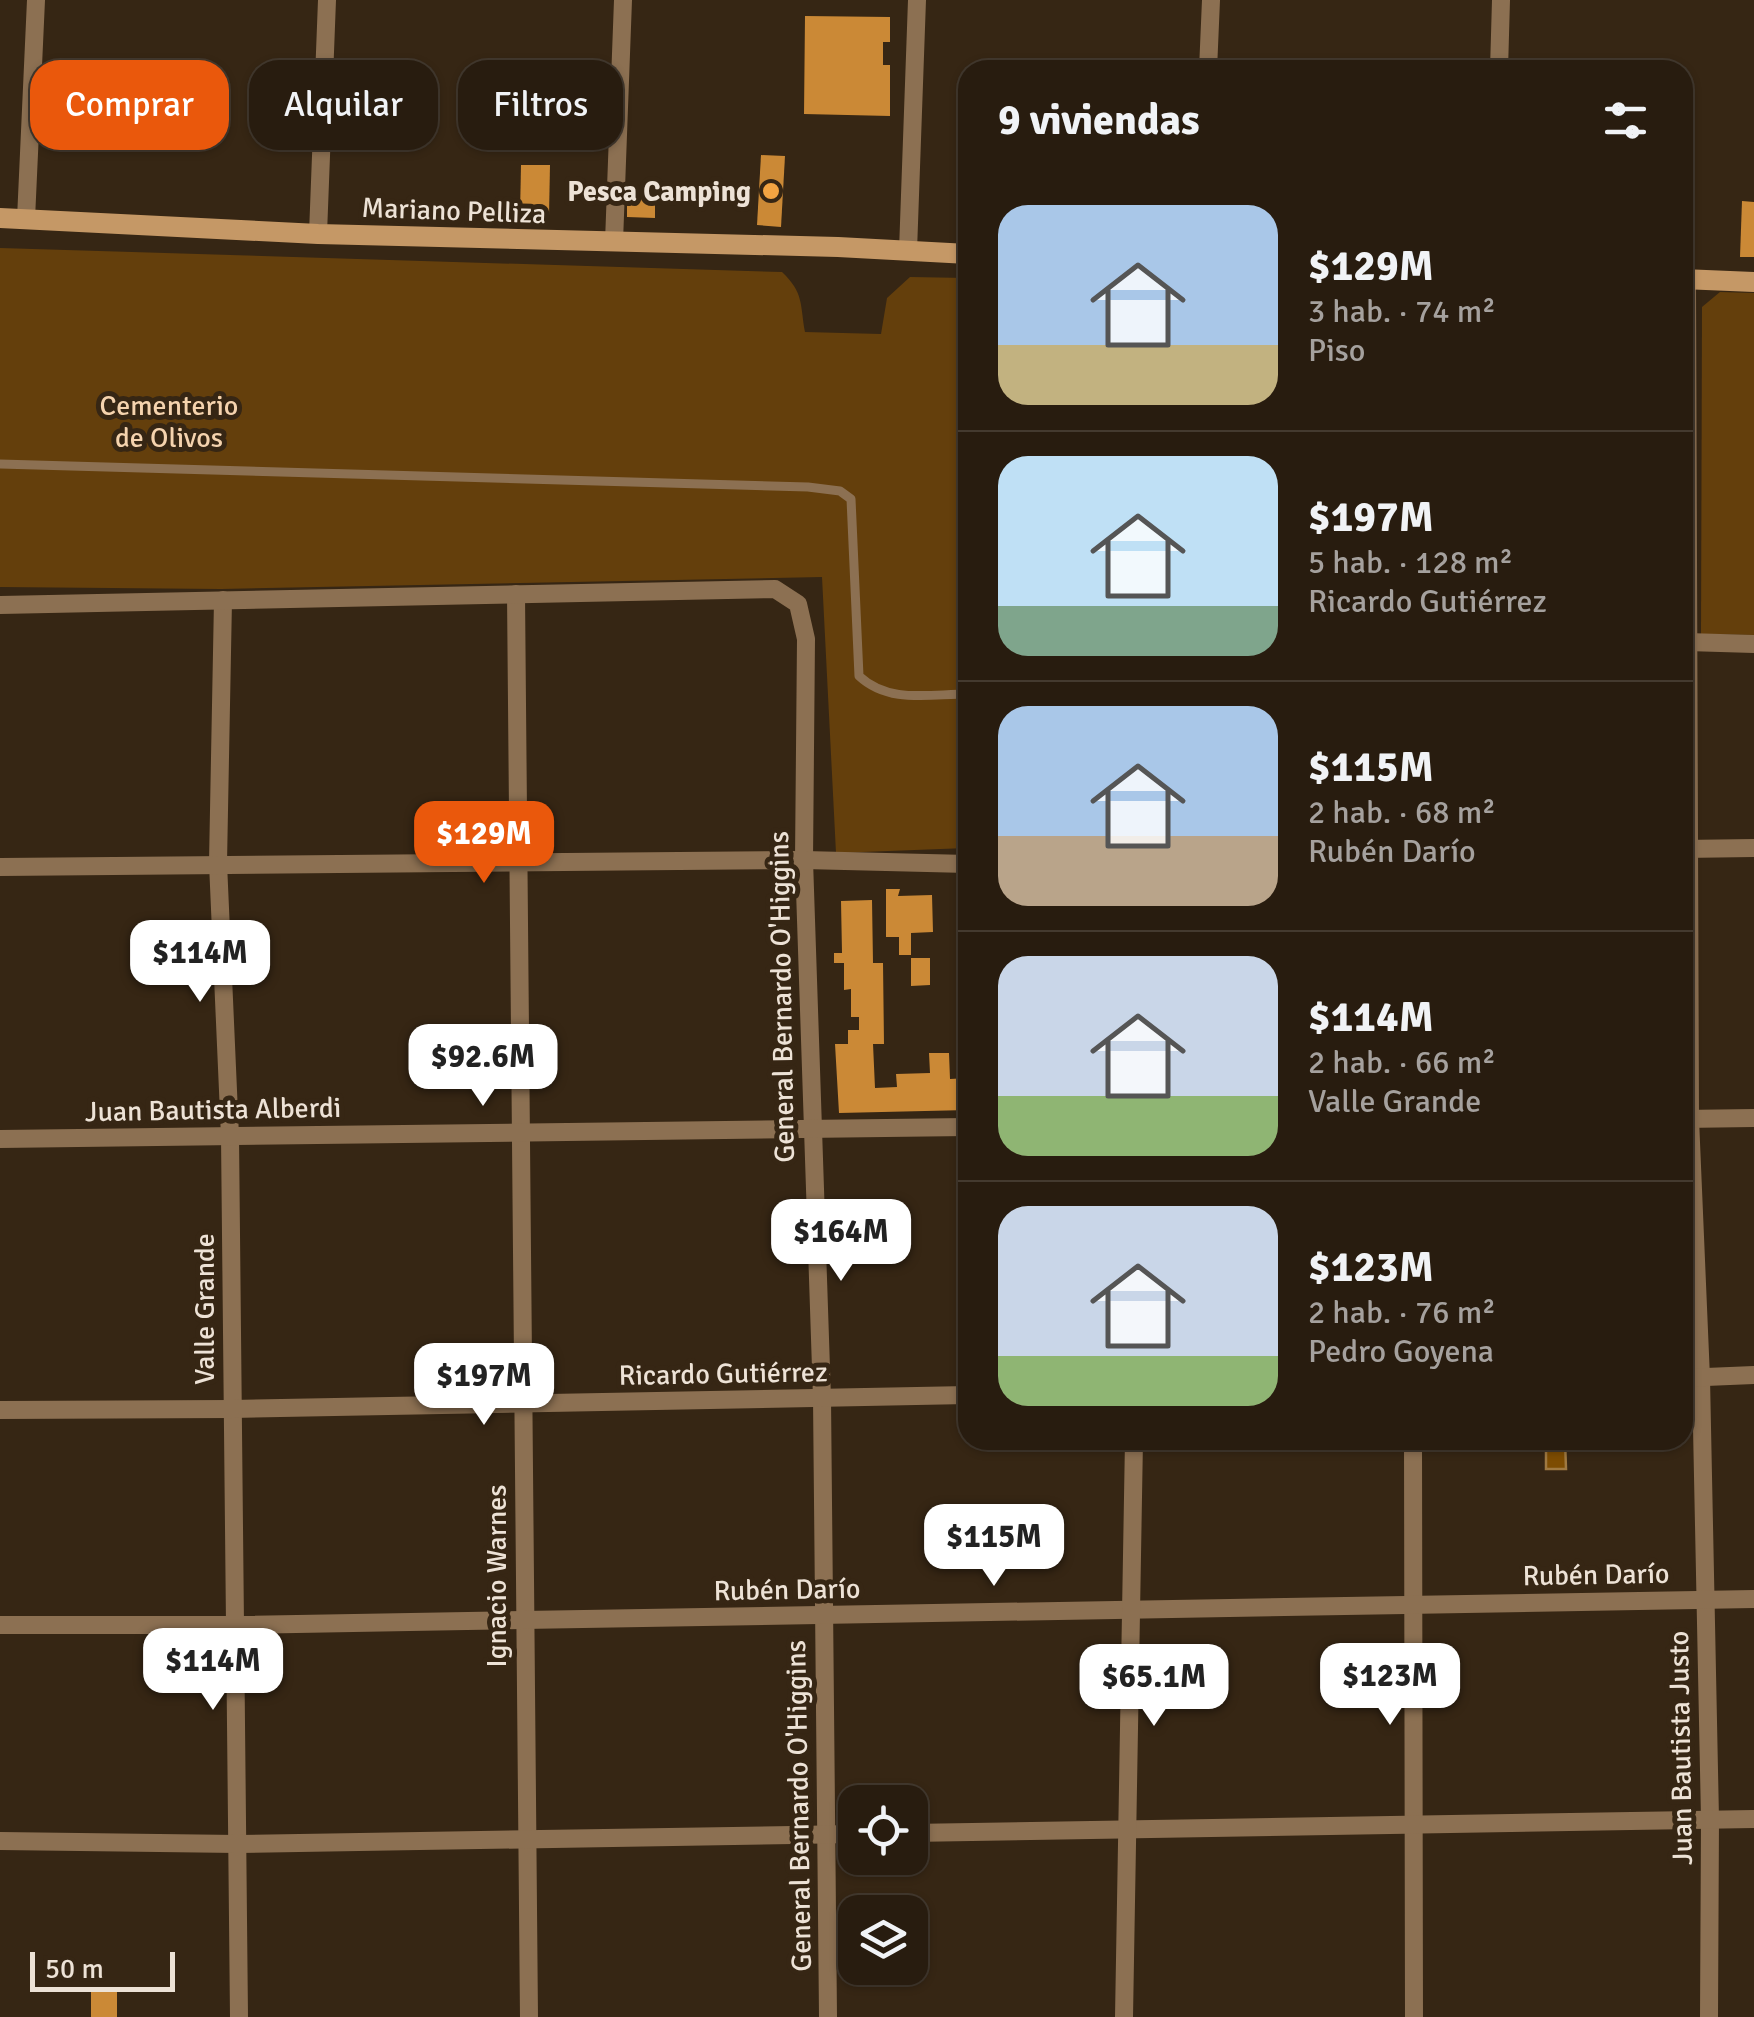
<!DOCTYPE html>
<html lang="es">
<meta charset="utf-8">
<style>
body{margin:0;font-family:Signika,sans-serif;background:#302518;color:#f1f3f6;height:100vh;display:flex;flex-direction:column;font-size:38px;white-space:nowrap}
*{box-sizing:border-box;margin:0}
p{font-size:32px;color:#a5a19e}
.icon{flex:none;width:55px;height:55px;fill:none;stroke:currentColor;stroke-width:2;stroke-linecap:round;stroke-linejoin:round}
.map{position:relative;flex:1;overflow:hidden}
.side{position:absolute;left:958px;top:60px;width:735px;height:1390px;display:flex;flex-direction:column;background:#281c0f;border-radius:30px;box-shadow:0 2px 8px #0004,0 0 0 2px #443a2f}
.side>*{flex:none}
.banner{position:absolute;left:30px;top:60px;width:778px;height:90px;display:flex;gap:20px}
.buttons{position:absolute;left:838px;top:1785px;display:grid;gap:20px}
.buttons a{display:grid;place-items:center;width:90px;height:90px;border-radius:20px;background:#281c0f;box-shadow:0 2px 8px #0004,0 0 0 2px #443a2f;font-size:50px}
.scale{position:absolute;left:30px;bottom:25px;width:145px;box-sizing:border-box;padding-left:10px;border:5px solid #ede2d6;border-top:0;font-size:28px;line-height:35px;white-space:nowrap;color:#ede2d6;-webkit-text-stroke:8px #362614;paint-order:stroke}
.price{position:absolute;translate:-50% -85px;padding:0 22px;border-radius:20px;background:#fff;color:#222;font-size:32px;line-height:65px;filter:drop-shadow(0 2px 5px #0008)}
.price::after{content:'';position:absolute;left:50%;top:60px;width:30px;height:22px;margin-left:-15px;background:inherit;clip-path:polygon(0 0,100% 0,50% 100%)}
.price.selected{background:#ea580c;color:#fff}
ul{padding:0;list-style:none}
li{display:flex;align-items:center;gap:30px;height:250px;padding:0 40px}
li+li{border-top:2px solid #443a2f}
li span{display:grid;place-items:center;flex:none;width:280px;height:200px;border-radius:30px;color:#555}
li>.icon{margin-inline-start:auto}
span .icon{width:120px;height:120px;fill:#fffc;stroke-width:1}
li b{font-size:42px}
h2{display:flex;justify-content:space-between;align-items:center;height:120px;padding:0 40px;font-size:42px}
.chip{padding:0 35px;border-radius:30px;background:#281c0f;box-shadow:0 2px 8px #0004,0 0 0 2px #443a2f;font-size:35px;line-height:90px}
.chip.selected{background:#ea580c;color:#fff}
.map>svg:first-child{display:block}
.green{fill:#643f0c}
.water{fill:#7d4c02;stroke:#9f7942;stroke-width:2.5}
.building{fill:#cb8936}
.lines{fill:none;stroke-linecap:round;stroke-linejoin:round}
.lane{stroke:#8c7052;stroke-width:9}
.street{stroke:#8c7052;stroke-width:18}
.secondary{stroke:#c59866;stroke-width:20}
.poi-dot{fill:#f3a442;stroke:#362614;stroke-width:4}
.labels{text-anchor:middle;stroke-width:10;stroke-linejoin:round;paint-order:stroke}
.poi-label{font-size:28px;font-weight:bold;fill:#ede2d6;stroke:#362614;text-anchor:end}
.street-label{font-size:28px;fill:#ede2d6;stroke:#362614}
.park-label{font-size:28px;fill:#f5d3ae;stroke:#362614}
</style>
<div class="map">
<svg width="1754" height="2017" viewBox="0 0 1754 2017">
<rect width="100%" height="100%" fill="#362614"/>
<g class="green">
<path d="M 0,248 L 782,272 C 804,293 800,304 805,332 L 881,334 L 887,298 L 910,277 L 967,278 L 967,848 L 836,853 L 822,577 L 221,589 L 0,587 Z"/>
<path d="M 1720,292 L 1754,293 L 1754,635 L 1701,634 L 1702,307 Z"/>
</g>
<path class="water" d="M 1546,1440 L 1565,1440 L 1566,1469 L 1546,1469 Z"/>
<g class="building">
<path d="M 805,16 L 890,17 L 890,42 L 883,42 L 883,65 L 890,65 L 890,116 L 804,114 Z"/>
<path d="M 761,155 L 785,156 L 781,227 L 757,225 Z"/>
<path d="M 521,165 L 550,165 L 549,216 L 520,215 Z"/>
<path d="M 627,197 L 655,197 L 655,218 L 627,217 Z"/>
<path d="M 1742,201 L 1754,202 L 1754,257 L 1740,257 Z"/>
<path d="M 886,889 L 900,889 L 898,896 L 932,895 L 933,932 L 911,933 L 911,955 L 899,955 L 899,937 L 886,937 Z"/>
<path d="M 959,889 L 968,889 L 968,942 L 958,941 Z"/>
<path d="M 872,900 L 873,963 L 883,963 L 884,1044 L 873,1044 L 875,1088 L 897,1087 L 896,1074 L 930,1073 L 929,1053 L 949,1053 L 950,1079 L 968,1078 L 968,1110 L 839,1113 L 835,1044 L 848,1044 L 848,1030 L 859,1030 L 859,1017 L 851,1017 L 851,989 L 844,990 L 844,963 L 834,963 L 834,953 L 842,953 L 841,901 Z"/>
<path d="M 911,958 L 930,958 L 930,985 L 911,986 Z"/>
<rect x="91" y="1991" width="26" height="26"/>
</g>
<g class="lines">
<path class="lane" d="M 0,464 L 808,487 L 840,491 L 851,499 L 859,676 C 889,704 929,694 968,694"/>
<g class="street">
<path d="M 1208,70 L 1211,0"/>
<path d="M 1499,70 L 1501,0"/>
<path d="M 26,219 L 36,0"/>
<path d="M 318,234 L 327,0"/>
<path d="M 614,242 L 623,0"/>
<path d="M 908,251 L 917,0"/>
<path d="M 1687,279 L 1690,1119 L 1701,1378 L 1710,1819 L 1709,2017"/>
<path d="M 516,594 L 529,2017"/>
<path d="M 223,600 L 218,863 L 230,1136 L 239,2017"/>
<path d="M 0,605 L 775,589 L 798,604 L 806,639 L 804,860 L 822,1398 L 828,2017"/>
<path d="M 1687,642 L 1754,644"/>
<path d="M 1682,849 L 1754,848"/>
<path d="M 0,867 L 804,860 L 968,864"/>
<path d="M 1682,1119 L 1754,1118"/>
<path d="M 0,1139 L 968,1127"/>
<path d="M 1682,1378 L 1754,1375"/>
<path d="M 0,1410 L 232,1409 L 968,1395"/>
<path d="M 1413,1440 L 1414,2017"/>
<path d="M 0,1625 L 236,1625 L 1754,1599"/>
<path d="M 910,1833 L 1754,1819"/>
<path d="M 0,1841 L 238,1844 L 855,1834"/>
<path d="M 1124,2017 L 1134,1440"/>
</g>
<g class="secondary">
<path d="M 0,218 L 318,234 L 838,247 L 968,254"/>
<path d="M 1682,279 L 1754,282"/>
</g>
</g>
<circle class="poi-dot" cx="771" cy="191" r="10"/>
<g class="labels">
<g class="poi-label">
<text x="751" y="201">Pesca Camping</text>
</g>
<g class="street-label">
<text transform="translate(454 210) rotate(2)" y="10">Mariano Pelliza</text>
<text transform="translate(781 997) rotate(-91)" y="10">General Bernardo O'Higgins</text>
<text transform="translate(213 1109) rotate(-1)" y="10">Juan Bautista Alberdi</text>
<text transform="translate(204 1309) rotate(-90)" y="10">Valle Grande</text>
<text transform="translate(723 1373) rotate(-1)" y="10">Ricardo Gutiérrez</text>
<text transform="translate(1596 1574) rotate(-1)" y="10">Rubén Darío</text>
<text transform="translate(496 1576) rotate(-90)" y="10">Ignacio Warnes</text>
<text transform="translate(787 1589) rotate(-1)" y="10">Rubén Darío</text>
<text transform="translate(1680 1748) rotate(-91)" y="10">Juan Bautista Justo</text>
<text transform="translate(798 1806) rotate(-91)" y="10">General Bernardo O'Higgins</text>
</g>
<g class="park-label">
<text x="169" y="415">Cementerio<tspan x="169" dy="32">de Olivos</tspan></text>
</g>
</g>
</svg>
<div class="buttons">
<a><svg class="icon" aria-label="locate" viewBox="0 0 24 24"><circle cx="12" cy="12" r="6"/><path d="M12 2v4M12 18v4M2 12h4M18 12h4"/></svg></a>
<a><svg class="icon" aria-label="layers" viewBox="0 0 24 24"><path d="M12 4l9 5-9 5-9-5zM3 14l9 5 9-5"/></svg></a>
</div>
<div class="scale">50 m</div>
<b class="price selected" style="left:484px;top:886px">$129M</b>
<b class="price" style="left:200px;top:1005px">$114M</b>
<b class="price" style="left:483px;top:1109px">$92.6M</b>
<b class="price" style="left:841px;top:1284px">$164M</b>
<b class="price" style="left:484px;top:1428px">$197M</b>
<b class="price" style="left:994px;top:1589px">$115M</b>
<b class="price" style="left:213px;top:1713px">$114M</b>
<b class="price" style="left:1390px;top:1728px">$123M</b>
<b class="price" style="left:1154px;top:1729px">$65.1M</b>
<div class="banner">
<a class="chip selected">Comprar</a>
<a class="chip">Alquilar</a>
<a class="chip">Filtros</a>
</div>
<section class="side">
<h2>9 viviendas<svg class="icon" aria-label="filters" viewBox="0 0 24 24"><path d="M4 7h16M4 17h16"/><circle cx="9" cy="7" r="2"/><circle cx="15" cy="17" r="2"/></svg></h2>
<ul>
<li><span style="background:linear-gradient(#a9c7e8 70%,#c2b280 0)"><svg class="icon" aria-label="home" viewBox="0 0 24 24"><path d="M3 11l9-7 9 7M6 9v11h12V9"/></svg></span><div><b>$129M</b><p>3 hab. · 74 m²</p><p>Piso</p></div></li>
<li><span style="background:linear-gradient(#bfe0f5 75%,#7fa58c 0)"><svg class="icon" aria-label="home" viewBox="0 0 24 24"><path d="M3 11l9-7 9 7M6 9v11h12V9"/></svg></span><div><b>$197M</b><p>5 hab. · 128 m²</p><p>Ricardo Gutiérrez</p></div></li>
<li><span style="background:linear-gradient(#a9c7e8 65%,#b9a48a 0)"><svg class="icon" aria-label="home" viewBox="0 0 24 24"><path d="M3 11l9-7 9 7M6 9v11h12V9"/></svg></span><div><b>$115M</b><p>2 hab. · 68 m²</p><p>Rubén Darío</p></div></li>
<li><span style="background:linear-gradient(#c9d6e8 70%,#8fb573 0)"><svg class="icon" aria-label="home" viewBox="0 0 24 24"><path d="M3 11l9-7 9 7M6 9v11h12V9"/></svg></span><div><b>$114M</b><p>2 hab. · 66 m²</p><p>Valle Grande</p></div></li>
<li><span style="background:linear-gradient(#c9d6e8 75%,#8fb573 0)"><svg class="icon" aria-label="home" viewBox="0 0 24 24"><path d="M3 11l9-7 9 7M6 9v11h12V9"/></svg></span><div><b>$123M</b><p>2 hab. · 76 m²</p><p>Pedro Goyena</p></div></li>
</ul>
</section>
</div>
